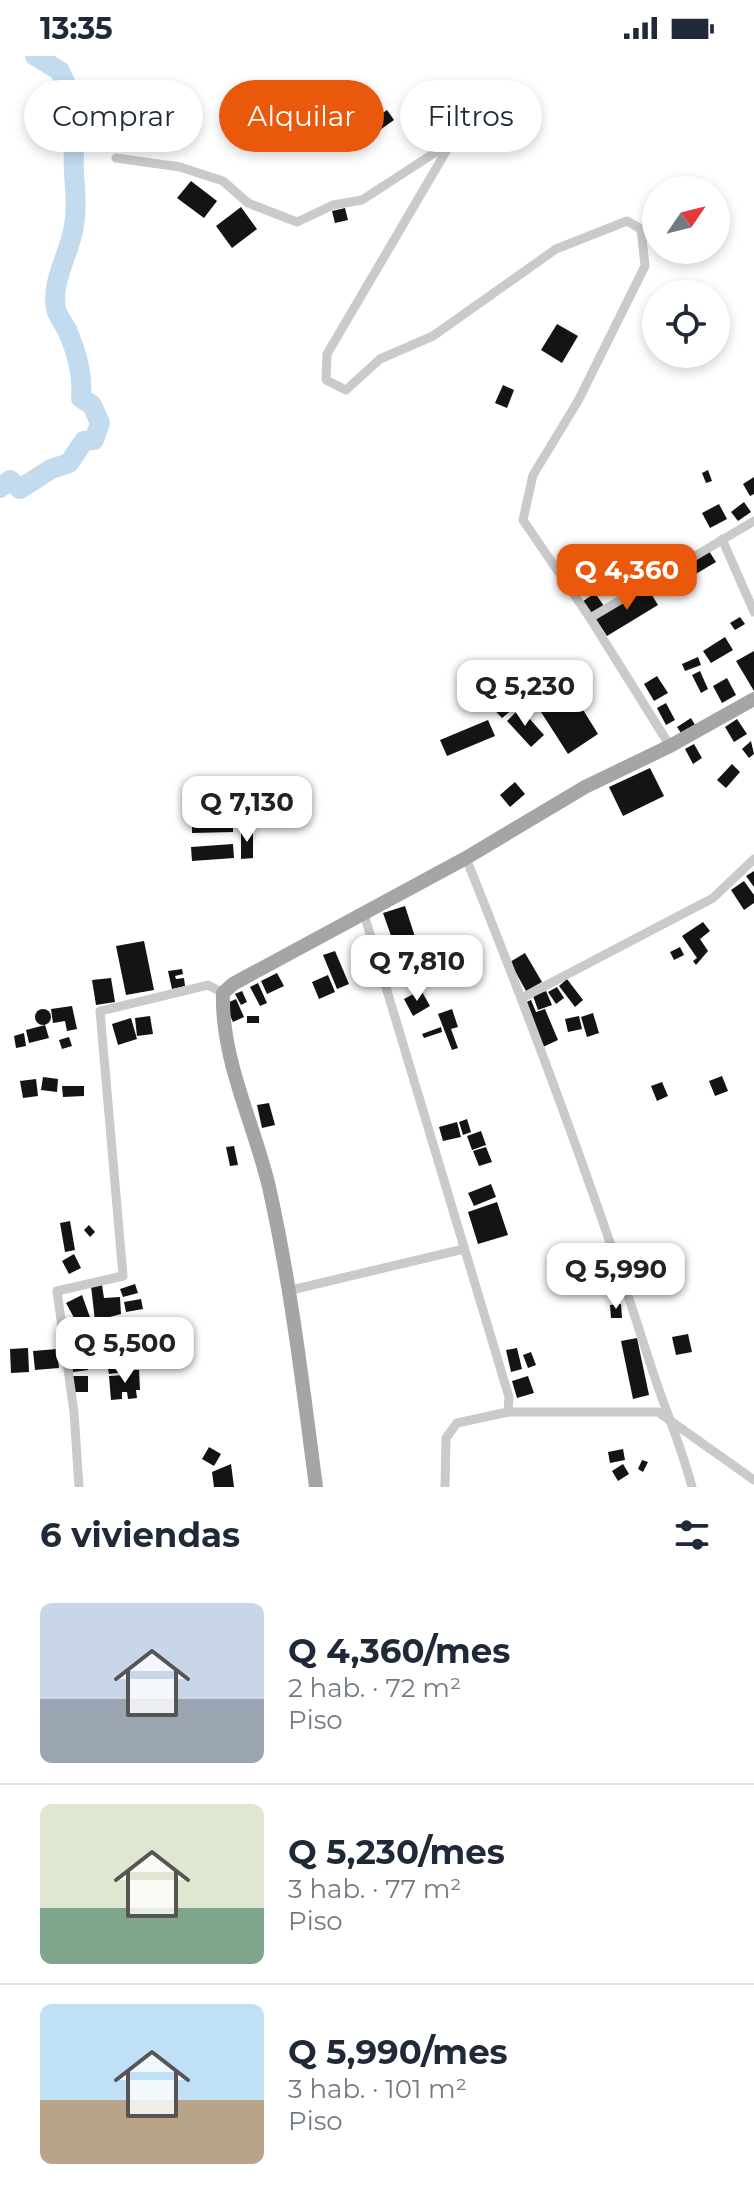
<!DOCTYPE html>
<html lang="es">
<meta charset="utf-8">
<style>
body{margin:0;font-family:Montserrat,sans-serif;background:#f6f6f7;color:#1f2937;height:100vh;display:flex;flex-direction:column;font-size:30px;white-space:nowrap}
*{box-sizing:border-box;margin:0}
p{font-size:26px;color:#747a83}
.icon{flex:none;width:44px;height:44px;fill:none;stroke:currentColor;stroke-width:2;stroke-linecap:round;stroke-linejoin:round}
.map{position:relative;height:1431px;overflow:hidden}
.side{display:flex;flex-direction:column;background:#fff;flex:1}
.side>*{flex:none}
.hud{position:absolute;left:24px;top:24px;width:706px;height:72px;display:flex;gap:16px}
.needle{width:52px;rotate:55deg}
.fabs{position:absolute;left:642px;top:120px;display:grid;gap:16px}
.fabs a{display:grid;place-items:center;width:88px;height:88px;border-radius:50%;background:#fff;box-shadow:0 4px 12px #0003;font-size:40px}
.price{position:absolute;translate:-50% -68px;padding:0 18px;border-radius:16px;background:#fff;color:#222;font-size:26px;line-height:52px;filter:drop-shadow(0 2px 4px #0008)}
.price::after{content:'';position:absolute;left:50%;top:48px;width:24px;height:18px;margin-left:-12px;background:inherit;clip-path:polygon(0 0,100% 0,50% 100%)}
.price.on{background:#ea580c;color:#fff}
ul{padding:0;list-style:none}
li{display:flex;align-items:center;gap:24px;height:200px;padding:0 40px}
li+li{border-top:2px solid #e0e1e3}
li span{display:grid;place-items:center;flex:none;width:224px;height:160px;border-radius:12px;color:#555}
li>.icon{margin-inline-start:auto}
span .icon{width:96px;height:96px;fill:#fffc;stroke-width:1}
li b{font-size:34px}
h2{display:flex;justify-content:space-between;align-items:center;height:96px;padding:0 40px;font-size:34px}
.chip{padding:0 28px;border-radius:36px;background:#fff;box-shadow:0 4px 12px #0003;font-size:28px;line-height:72px}
.chip.on{background:#ea580c;color:#fff}
.status{display:flex;justify-content:space-between;align-items:center;height:56px;padding:0 40px;background:#fff;direction:ltr}
.status svg{height:22px;fill:currentColor}
.map>svg:first-child{display:block}
.lines{fill:none;stroke-linecap:round;stroke-linejoin:round}
.river{stroke:#c3dbee;stroke-width:20}
.building{fill:#141414}
.street{stroke:#cacaca;stroke-width:9}
.primary{stroke:#a5a5a5;stroke-width:14}
</style>
<div class="status"><b>13:35</b><svg viewBox="0 0 49 12"><path d="M0 12V9h3v3zM5 12V6h3v6zM10 12V3h3v9zM15 12V0h3v12zM26 1h20v11H26zM47 4h2v5h-2z"/></svg></div>
<div class="map">
<svg width="754" height="1431" viewBox="0 0 754 1431">
<rect width="100%" height="100%" fill="#fff"/>
<g class="lines">
<path class="river" d="M 0,432 L 10,424 L 20,433 L 51,413 L 69,407 L 84,385 L 94,384 L 100,367 L 92,349 L 81,342 C 83,318 77,298 68,276 C 65,269 58,261 56,253 C 51,226 68,200 73,175 C 82,133 64,106 82,65 L 60,15 L 35,0"/>
</g>
<g class="building">
<path d="M 387,54 L 394,64 L 377,76 L 370,66 Z"/>
<path d="M 191,125 L 217,145 L 204,162 L 177,142 Z"/>
<path d="M 241,151 L 257,173 L 232,192 L 216,170 Z"/>
<path d="M 345,152 L 348,164 L 335,167 L 332,155 Z"/>
<path d="M 557,268 L 578,280 L 562,307 L 541,294 Z"/>
<path d="M 503,329 L 514,334 L 507,352 L 495,347 Z"/>
<path d="M 708,414 L 712,425 L 706,427 L 702,417 Z"/>
<path d="M 754,421 L 754,438 L 750,440 L 743,428 Z"/>
<path d="M 744,446 L 751,456 L 738,465 L 731,456 Z"/>
<path d="M 719,448 L 727,463 L 710,472 L 702,457 Z"/>
<path d="M 666,491 L 677,508 L 653,523 L 641,506 L 660,494 L 668,507 L 661,494 Z"/>
<path d="M 709,495 L 716,506 L 689,522 L 683,511 Z"/>
<path d="M 639,505 L 649,522 L 641,528 L 638,523 L 633,525 L 637,531 L 629,535 L 621,522 L 640,516 L 635,508 Z"/>
<path d="M 673,516 L 678,527 L 658,538 L 652,528 Z"/>
<path d="M 647,531 L 658,549 L 607,580 L 595,562 Z"/>
<path d="M 595,537 L 604,550 L 591,559 L 582,546 Z"/>
<path d="M 740,561 L 745,568 L 735,574 L 730,567 Z"/>
<path d="M 725,581 L 733,594 L 711,607 L 703,595 Z"/>
<path d="M 754,595 L 754,635 L 736,605 Z"/>
<path d="M 698,601 L 701,609 L 685,615 L 682,608 Z"/>
<path d="M 700,615 L 708,633 L 701,637 L 692,619 Z"/>
<path d="M 657,620 L 668,637 L 654,645 L 644,628 Z"/>
<path d="M 727,622 L 736,639 L 722,647 L 713,630 Z"/>
<path d="M 499,627 L 517,650 L 502,662 L 483,642 L 490,636 L 497,643 L 490,634 Z"/>
<path d="M 572,636 L 598,678 L 568,698 L 541,656 Z"/>
<path d="M 666,647 L 675,664 L 666,669 L 657,652 Z"/>
<path d="M 520,652 L 544,679 L 531,691 L 507,665 Z"/>
<path d="M 691,662 L 695,669 L 681,677 L 677,671 Z"/>
<path d="M 737,663 L 747,678 L 734,686 L 725,671 Z"/>
<path d="M 488,664 L 495,680 L 447,700 L 440,684 Z"/>
<path d="M 751,685 L 754,698 L 749,702 L 742,693 Z"/>
<path d="M 694,688 L 702,702 L 693,708 L 685,693 Z"/>
<path d="M 732,708 L 740,716 L 726,732 L 717,724 Z"/>
<path d="M 650,712 L 664,740 L 623,760 L 609,731 Z"/>
<path d="M 515,726 L 525,738 L 510,751 L 500,739 Z"/>
<path d="M 233,762 L 233,776 L 192,777 L 192,763 Z"/>
<path d="M 241,773 L 253,773 L 253,802 L 241,803 Z"/>
<path d="M 233,788 L 234,802 L 192,805 L 191,791 Z"/>
<path d="M 754,815 L 754,831 L 746,820 Z"/>
<path d="M 744,825 L 754,839 L 754,847 L 744,854 L 731,834 Z"/>
<path d="M 405,850 L 416,884 L 395,891 L 383,857 Z"/>
<path d="M 703,866 L 710,875 L 700,883 L 708,895 L 696,909 L 693,905 L 697,902 L 682,880 Z"/>
<path d="M 144,885 L 154,934 L 126,939 L 116,890 Z"/>
<path d="M 680,891 L 684,899 L 674,904 L 670,896 Z"/>
<path d="M 335,895 L 349,928 L 337,933 L 323,899 Z"/>
<path d="M 525,897 L 542,926 L 526,935 L 510,906 Z"/>
<path d="M 182,913 L 183,918 L 175,920 L 176,923 L 184,922 L 185,930 L 172,933 L 168,915 Z"/>
<path d="M 277,917 L 284,930 L 267,938 L 261,925 Z"/>
<path d="M 328,919 L 335,936 L 319,943 L 312,926 Z"/>
<path d="M 111,922 L 115,946 L 96,949 L 92,924 Z"/>
<path d="M 567,923 L 583,944 L 575,951 L 559,930 Z"/>
<path d="M 258,927 L 267,947 L 260,950 L 250,931 Z"/>
<path d="M 557,931 L 564,942 L 556,948 L 548,936 Z"/>
<path d="M 421,934 L 430,950 L 413,960 L 404,943 Z"/>
<path d="M 242,935 L 247,946 L 241,949 L 235,938 Z"/>
<path d="M 546,935 L 552,949 L 538,954 L 533,940 Z"/>
<path d="M 236,943 L 244,961 L 233,966 L 225,948 Z"/>
<path d="M 531,944 L 536,956 L 545,953 L 558,984 L 543,991 L 524,947 Z"/>
<path d="M 72,950 L 77,973 L 67,975 L 65,965 L 53,967 L 51,953 Z"/>
<circle cx="43" cy="961" r="8"/>
<path d="M 452,953 L 458,971 L 451,973 L 458,992 L 452,994 L 438,958 Z"/>
<path d="M 593,957 L 599,977 L 587,981 L 581,961 Z"/>
<path d="M 150,960 L 153,978 L 137,980 L 135,962 Z"/>
<rect x="247" y="960" width="12" height="7"/>
<path d="M 579,960 L 582,973 L 568,976 L 565,963 Z"/>
<path d="M 131,962 L 137,983 L 118,989 L 112,968 Z"/>
<path d="M 45,969 L 49,982 L 29,987 L 26,974 Z"/>
<path d="M 441,971 L 442,976 L 424,982 L 422,978 Z"/>
<path d="M 24,977 L 26,990 L 16,992 L 14,980 Z"/>
<path d="M 69,981 L 72,990 L 62,993 L 59,984 Z"/>
<path d="M 722,1020 L 728,1035 L 715,1040 L 709,1025 Z"/>
<path d="M 43,1021 L 58,1023 L 57,1036 L 41,1034 Z"/>
<path d="M 36,1023 L 38,1040 L 23,1042 L 20,1025 Z"/>
<path d="M 662,1026 L 668,1040 L 657,1045 L 651,1030 Z"/>
<path d="M 62,1030 L 84,1030 L 84,1040 L 63,1041 Z"/>
<path d="M 269,1047 L 275,1069 L 262,1072 L 257,1049 Z"/>
<path d="M 467,1063 L 471,1076 L 463,1079 L 459,1066 Z"/>
<path d="M 457,1066 L 461,1081 L 443,1085 L 439,1071 Z"/>
<path d="M 481,1075 L 486,1089 L 472,1094 L 467,1080 Z"/>
<path d="M 234,1090 L 238,1109 L 230,1110 L 226,1091 Z"/>
<path d="M 486,1091 L 492,1106 L 479,1110 L 473,1095 Z"/>
<path d="M 491,1128 L 496,1141 L 474,1150 L 468,1137 Z"/>
<path d="M 497,1146 L 508,1179 L 478,1188 L 468,1156 Z"/>
<path d="M 70,1165 L 75,1194 L 65,1196 L 60,1167 Z"/>
<path d="M 89,1169 L 95,1176 L 90,1181 L 84,1174 Z"/>
<path d="M 74,1198 L 81,1212 L 69,1218 L 62,1205 Z"/>
<path d="M 135,1228 L 138,1237 L 123,1241 L 120,1233 Z"/>
<path d="M 102,1229 L 104,1242 L 120,1241 L 121,1258 L 95,1265 L 91,1230 Z"/>
<path d="M 82,1239 L 91,1264 L 78,1269 L 66,1247 Z"/>
<path d="M 141,1243 L 143,1253 L 126,1256 L 124,1246 Z"/>
<path d="M 621,1248 L 622,1262 L 611,1262 L 610,1249 Z"/>
<path d="M 103,1267 L 108,1285 L 73,1294 L 69,1275 Z"/>
<path d="M 688,1278 L 692,1296 L 676,1299 L 672,1281 Z"/>
<path d="M 637,1282 L 649,1339 L 633,1343 L 621,1285 Z"/>
<path d="M 28,1292 L 29,1316 L 11,1317 L 10,1293 Z"/>
<path d="M 517,1292 L 522,1313 L 511,1316 L 506,1294 Z"/>
<path d="M 57,1293 L 59,1312 L 35,1314 L 33,1295 Z"/>
<path d="M 85,1295 L 88,1314 L 73,1316 L 70,1297 Z"/>
<path d="M 531,1296 L 536,1309 L 528,1312 L 523,1299 Z"/>
<path d="M 125,1300 L 124,1316 L 109,1318 L 106,1303 Z"/>
<path d="M 127,1314 L 139,1314 L 140,1334 L 136,1334 L 137,1342 L 128,1343 L 127,1336 L 122,1336 L 122,1343 L 111,1344 L 109,1320 L 127,1319 Z"/>
<path d="M 72,1320 L 88,1320 L 88,1336 L 73,1336 Z"/>
<path d="M 528,1320 L 534,1337 L 517,1342 L 512,1325 Z"/>
<path d="M 209,1391 L 221,1398 L 214,1410 L 202,1403 Z"/>
<path d="M 623,1393 L 625,1404 L 610,1407 L 608,1396 Z"/>
<path d="M 642,1404 L 648,1406 L 643,1416 L 638,1413 Z"/>
<path d="M 231,1408 L 234,1431 L 214,1431 L 212,1416 Z"/>
<path d="M 623,1408 L 629,1418 L 618,1425 L 612,1415 Z"/>
</g>
<g class="lines">
<g class="street">
<path d="M 448,92 L 327,298 L 326,324 L 346,334 L 380,303 L 433,280 L 556,193 L 627,165 L 641,173 L 645,210 L 578,345 L 533,419 L 523,464 L 590,562 L 670,690"/>
<path d="M 116,102 L 180,111 L 223,125 L 248,147 L 297,166 L 333,149 L 362,144 L 439,94 L 448,92"/>
<path d="M 722,483 L 754,556"/>
<path d="M 590,562 L 754,465"/>
<path d="M 466,802 C 533,969 596,1138 651,1310 C 664,1351 681,1389 692,1431"/>
<path d="M 364,858 L 509,1341 L 508,1356 L 457,1367 L 446,1382 L 445,1431"/>
<path d="M 522,942 L 713,842 L 754,803"/>
<path d="M 287,1235 L 464,1193"/>
<path d="M 508,1356 L 658,1356 L 754,1424"/>
<path d="M 79,1431 L 74,1356 L 57,1235 L 123,1220 L 100,955 L 208,929 L 223,937"/>
</g>
<path class="primary" d="M 316,1431 C 303,1331 291,1229 269,1131 C 254,1067 221,1004 223,937 L 233,928 L 466,802 L 585,731 L 670,690 L 754,643"/>
</g>
</svg>
<div class="fabs">
<a><svg class="needle" viewBox="-14 -14 28 28"><path d="M0-13l5 13h-10z" fill="#e53935"/><path d="M0 13l5-13h-10z" fill="#747a83"/></svg></a>
<a><svg class="icon" aria-label="locate" viewBox="0 0 24 24"><circle cx="12" cy="12" r="6"/><path d="M12 2v4M12 18v4M2 12h4M18 12h4"/></svg></a>
</div>
<b class="price on" style="left:627px;top:556px">Q 4,360</b>
<b class="price" style="left:525px;top:672px">Q 5,230</b>
<b class="price" style="left:247px;top:788px">Q 7,130</b>
<b class="price" style="left:417px;top:947px">Q 7,810</b>
<b class="price" style="left:616px;top:1255px">Q 5,990</b>
<b class="price" style="left:125px;top:1329px">Q 5,500</b>
<div class="hud">
<a class="chip">Comprar</a>
<a class="chip on">Alquilar</a>
<a class="chip">Filtros</a>
</div>
</div>
<section class="side">
<h2>6 viviendas<svg class="icon" aria-label="filters" viewBox="0 0 24 24"><path d="M4 7h16M4 17h16"/><circle cx="9" cy="7" r="2"/><circle cx="15" cy="17" r="2"/></svg></h2>
<ul>
<li><span style="background:linear-gradient(#c9d6e8 60%,#9aa5b1 0)"><svg class="icon" aria-label="home" viewBox="0 0 24 24"><path d="M3 11l9-7 9 7M6 9v11h12V9"/></svg></span><div><b>Q 4,360/mes</b><p>2 hab. · 72 m²</p><p>Piso</p></div></li>
<li><span style="background:linear-gradient(#dfe7d0 65%,#7fa58c 0)"><svg class="icon" aria-label="home" viewBox="0 0 24 24"><path d="M3 11l9-7 9 7M6 9v11h12V9"/></svg></span><div><b>Q 5,230/mes</b><p>3 hab. · 77 m²</p><p>Piso</p></div></li>
<li><span style="background:linear-gradient(#bfe0f5 60%,#b9a48a 0)"><svg class="icon" aria-label="home" viewBox="0 0 24 24"><path d="M3 11l9-7 9 7M6 9v11h12V9"/></svg></span><div><b>Q 5,990/mes</b><p>3 hab. · 101 m²</p><p>Piso</p></div></li>
</ul>
</section>
